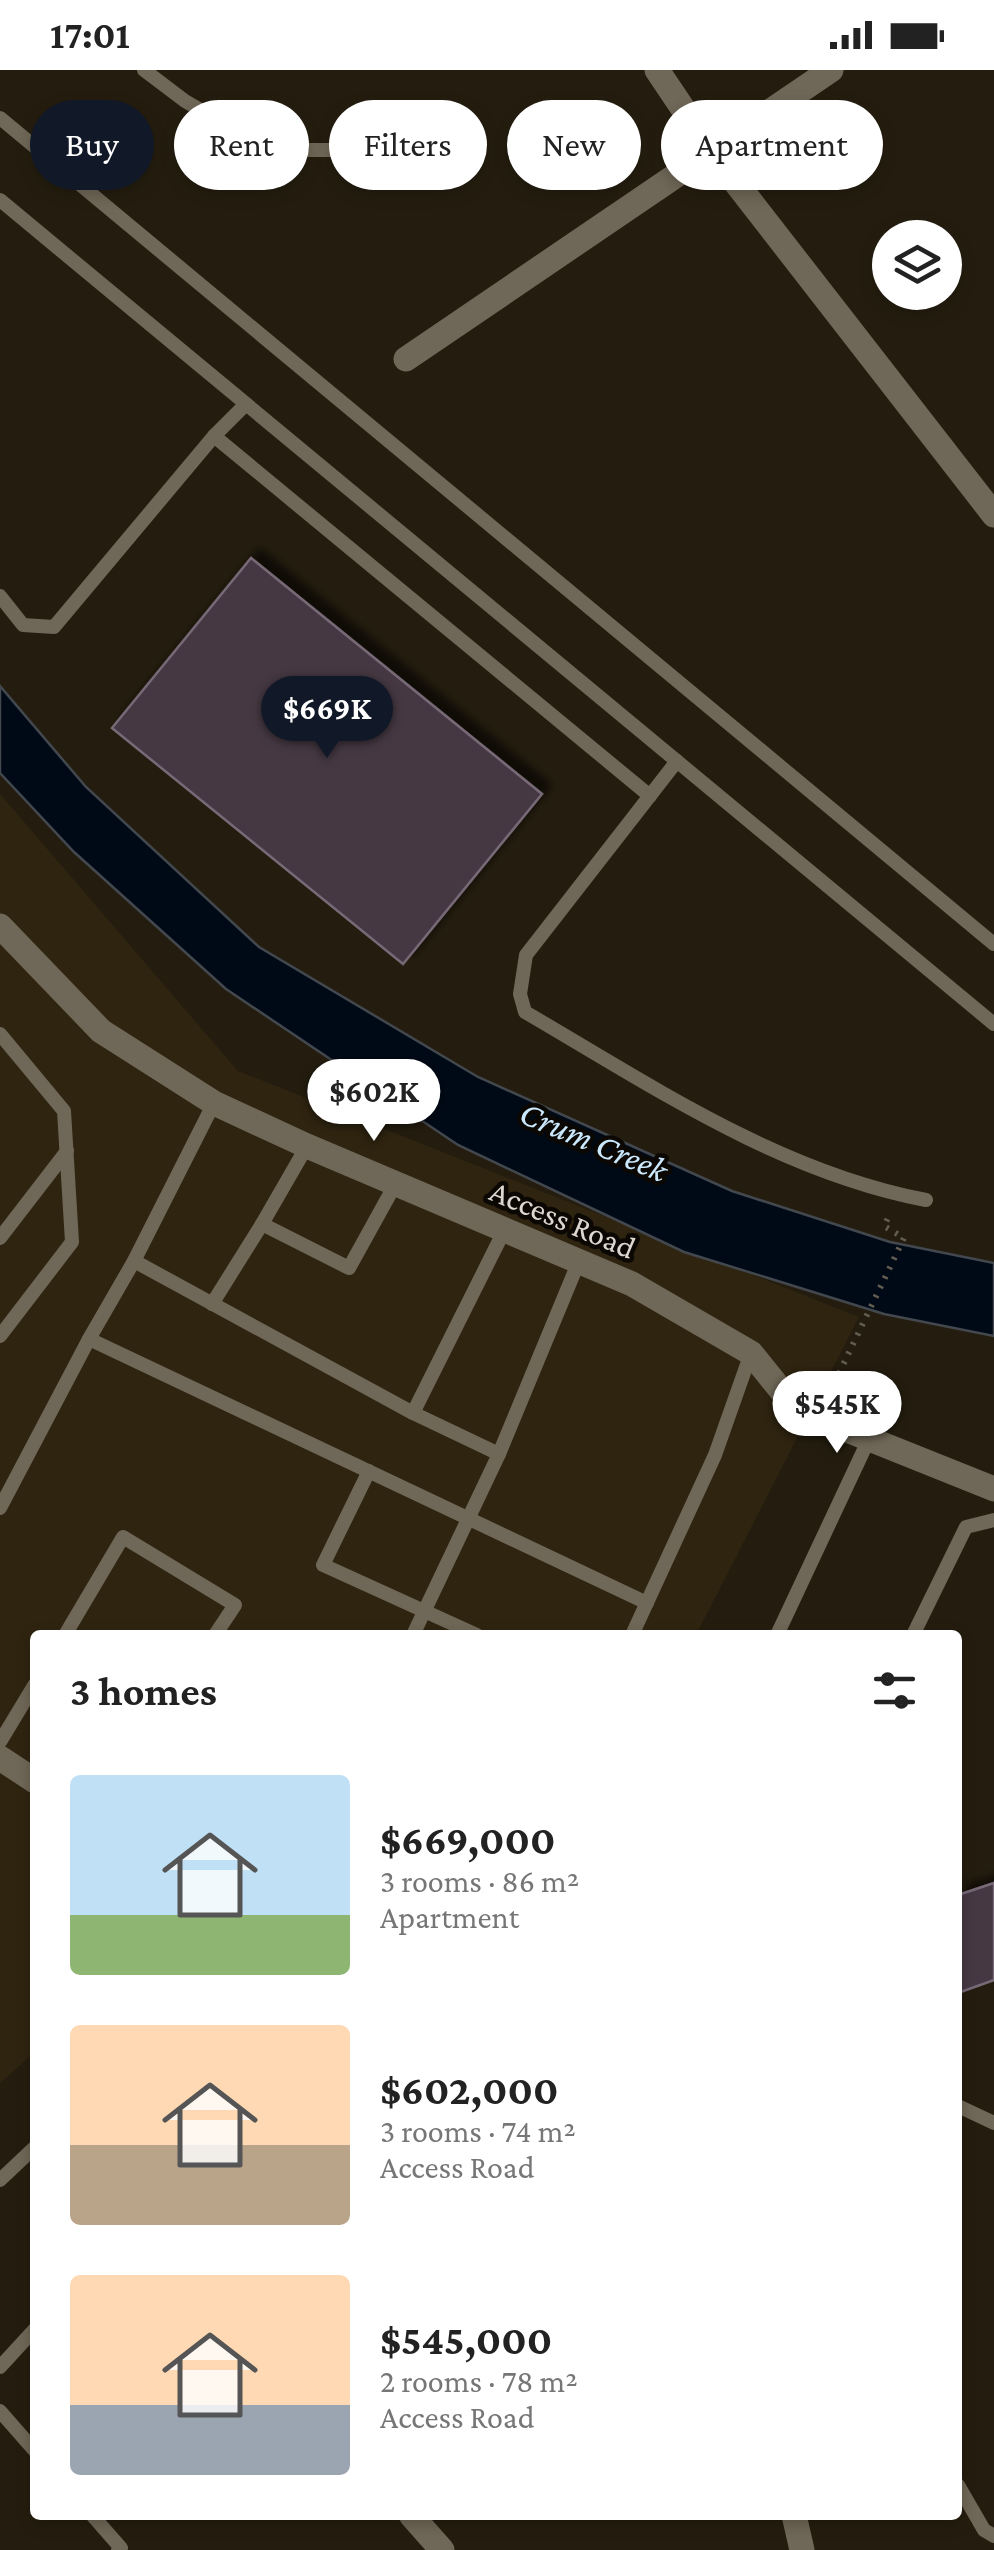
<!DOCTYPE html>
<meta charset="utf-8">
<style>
body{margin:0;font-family:"Crimson Pro",serif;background:#f6f6f6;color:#222;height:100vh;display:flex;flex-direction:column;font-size:38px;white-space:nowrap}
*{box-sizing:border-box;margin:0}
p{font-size:32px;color:#767676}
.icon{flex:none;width:55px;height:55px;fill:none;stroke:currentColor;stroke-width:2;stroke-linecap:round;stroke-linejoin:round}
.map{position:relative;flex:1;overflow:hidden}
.side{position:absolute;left:30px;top:1560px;width:932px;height:890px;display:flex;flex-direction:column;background:#fff;border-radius:10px;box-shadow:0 5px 15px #0003}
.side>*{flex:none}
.top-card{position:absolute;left:30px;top:30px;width:935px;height:90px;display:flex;gap:20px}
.controls{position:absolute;left:872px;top:150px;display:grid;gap:20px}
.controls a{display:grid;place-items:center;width:90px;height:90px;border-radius:50%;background:#fff;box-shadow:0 5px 15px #0003;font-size:50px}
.price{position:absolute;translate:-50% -85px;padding:0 22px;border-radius:35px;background:#fff;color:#222;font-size:32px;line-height:65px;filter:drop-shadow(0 2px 5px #0008)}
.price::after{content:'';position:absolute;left:50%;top:60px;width:30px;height:22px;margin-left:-15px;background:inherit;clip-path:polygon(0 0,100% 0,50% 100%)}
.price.on{background:#111827;color:#fff}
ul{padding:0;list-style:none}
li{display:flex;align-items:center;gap:30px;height:250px;padding:0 40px}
li span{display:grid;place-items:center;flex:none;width:280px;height:200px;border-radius:10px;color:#555}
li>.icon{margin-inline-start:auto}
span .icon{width:120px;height:120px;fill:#fffc;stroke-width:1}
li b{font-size:42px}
h2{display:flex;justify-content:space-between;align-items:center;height:120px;padding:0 40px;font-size:42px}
.chip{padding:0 35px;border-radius:45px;background:#fff;box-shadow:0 5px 15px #0003;font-size:35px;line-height:90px}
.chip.on{background:#111827;color:#fff}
.status{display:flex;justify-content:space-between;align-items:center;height:70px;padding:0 50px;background:#fff;direction:ltr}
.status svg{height:28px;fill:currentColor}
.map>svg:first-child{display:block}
.built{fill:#2f2410}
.water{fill:#000a17;stroke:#42484e;stroke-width:2.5}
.building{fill:#443743;stroke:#776976;stroke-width:2.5;filter:url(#shadow)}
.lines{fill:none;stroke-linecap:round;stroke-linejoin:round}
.path{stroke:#635d51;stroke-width:6;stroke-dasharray:2.5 8;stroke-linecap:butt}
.lane{stroke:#6f6757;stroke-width:14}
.street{stroke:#6f6757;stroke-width:25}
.labels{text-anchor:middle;stroke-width:9;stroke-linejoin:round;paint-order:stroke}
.street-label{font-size:32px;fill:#ddd8cf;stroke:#0b0804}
.water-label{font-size:35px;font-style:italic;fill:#cbe8fc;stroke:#0b0804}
</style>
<div class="status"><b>17:01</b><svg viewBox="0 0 49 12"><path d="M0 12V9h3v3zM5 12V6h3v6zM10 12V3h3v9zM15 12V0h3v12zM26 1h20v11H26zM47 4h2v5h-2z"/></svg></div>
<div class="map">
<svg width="994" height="2480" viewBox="0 0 994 2480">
<defs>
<filter id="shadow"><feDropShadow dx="9" dy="-9" stdDeviation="5" flood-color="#0009"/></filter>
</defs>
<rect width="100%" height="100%" fill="#241d0f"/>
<path class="built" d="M 0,724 L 238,1001 L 859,1247 L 696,1565 L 35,1565 L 35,1982 L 0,2013 Z"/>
<path class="water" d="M 0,616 L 86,717 L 259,877 L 478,1007 L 732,1121 L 890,1172 L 994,1193 L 994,1266 L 884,1244 L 684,1182 L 458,1075 L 226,919 L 74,782 L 0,703 Z"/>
<g class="building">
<path d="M 251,488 L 542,724 L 403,894 L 112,658 Z"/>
<path d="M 994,1813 L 994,1910 L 958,1923 L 958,1825 Z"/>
</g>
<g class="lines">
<path class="path" d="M 830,1322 L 904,1168 L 884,1156 L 890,1144"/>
<g class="lane">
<path d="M 144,0 L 185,31 L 269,80 L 351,80 L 446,54"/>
<path d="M 0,48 L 994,874"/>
<path d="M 0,130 L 994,954"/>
<path d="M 214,366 L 650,726"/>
<path d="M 0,526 L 23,555 L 54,557 L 214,366 L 246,334"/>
<path d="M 677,691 L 526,885 L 520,924 L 525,942 C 652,1016 779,1102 926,1130"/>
<path d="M 0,964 L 64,1041 L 72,1172 L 0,1266"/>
<path d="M 262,1154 L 349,1198 L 396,1113"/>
<path d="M 0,1168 L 67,1081"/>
<path d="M 134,1191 L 413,1343 L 499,1384 L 413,1565"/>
<path d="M 212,1234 L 262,1154 L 307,1076"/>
<path d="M 89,1269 L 647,1533"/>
<path d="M 413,1343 L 505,1159"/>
<path d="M 499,1384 L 579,1191"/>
<path d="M 369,1401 L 323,1495 L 477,1565"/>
<path d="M 0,1438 L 89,1269 L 134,1191 L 214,1033"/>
<path d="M 65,1565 L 123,1467 L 235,1535 L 215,1565"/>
<path d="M 632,1565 L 715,1385 L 751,1283"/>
<path d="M 777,1565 L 869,1369"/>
<path d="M 913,1565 L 966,1457 L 994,1450"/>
<path d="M 0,1672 L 35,1614"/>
<path d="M 958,2036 L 994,2053"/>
<path d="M 0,2110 L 35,2077"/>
<path d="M 0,2297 L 35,2259"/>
<path d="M 0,2341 L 35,2381"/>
<path d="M 958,2415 L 984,2460 L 994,2466"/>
<path d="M 92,2445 L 121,2478 L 118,2480"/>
</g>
<g class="street">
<path d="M 657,0 L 712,82 L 994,445"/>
<path d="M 406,289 L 831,0"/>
<path d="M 0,856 L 101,961 L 214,1033 L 307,1076 L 632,1214 L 751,1283 L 797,1340 L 994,1419"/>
<path d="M 0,1688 L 35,1711"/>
<path d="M 411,2445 L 442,2480"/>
<path d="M 794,2445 L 802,2480"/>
</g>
</g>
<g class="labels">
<g class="street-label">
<text transform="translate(563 1149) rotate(23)" y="11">Access Road</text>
</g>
<g class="water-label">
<text transform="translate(594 1071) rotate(23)" y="12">Crum Creek</text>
</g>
</g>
</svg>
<div class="controls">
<a><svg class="icon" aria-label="layers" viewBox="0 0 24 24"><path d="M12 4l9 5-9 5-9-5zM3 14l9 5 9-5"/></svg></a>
</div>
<b class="price on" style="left:327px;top:691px">$669K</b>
<b class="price" style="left:374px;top:1074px">$602K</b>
<b class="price" style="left:837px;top:1386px">$545K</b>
<div class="top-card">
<a class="chip on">Buy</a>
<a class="chip">Rent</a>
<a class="chip">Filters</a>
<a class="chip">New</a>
<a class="chip">Apartment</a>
</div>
<section class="side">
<h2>3 homes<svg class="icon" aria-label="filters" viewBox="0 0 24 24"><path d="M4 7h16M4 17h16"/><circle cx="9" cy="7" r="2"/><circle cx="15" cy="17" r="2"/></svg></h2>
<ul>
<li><span style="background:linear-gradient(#bfe0f5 70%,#8fb573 0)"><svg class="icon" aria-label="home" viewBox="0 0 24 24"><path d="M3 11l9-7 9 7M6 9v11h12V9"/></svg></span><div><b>$669,000</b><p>3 rooms · 86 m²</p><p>Apartment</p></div></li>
<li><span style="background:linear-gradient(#ffd9b3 60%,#b9a48a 0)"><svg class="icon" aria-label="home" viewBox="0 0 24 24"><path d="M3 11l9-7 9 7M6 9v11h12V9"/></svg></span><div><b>$602,000</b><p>3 rooms · 74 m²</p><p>Access Road</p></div></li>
<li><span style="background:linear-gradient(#ffd9b3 65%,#9aa5b1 0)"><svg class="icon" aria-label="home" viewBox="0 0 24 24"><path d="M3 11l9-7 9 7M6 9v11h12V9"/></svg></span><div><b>$545,000</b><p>2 rooms · 78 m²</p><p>Access Road</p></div></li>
</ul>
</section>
</div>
